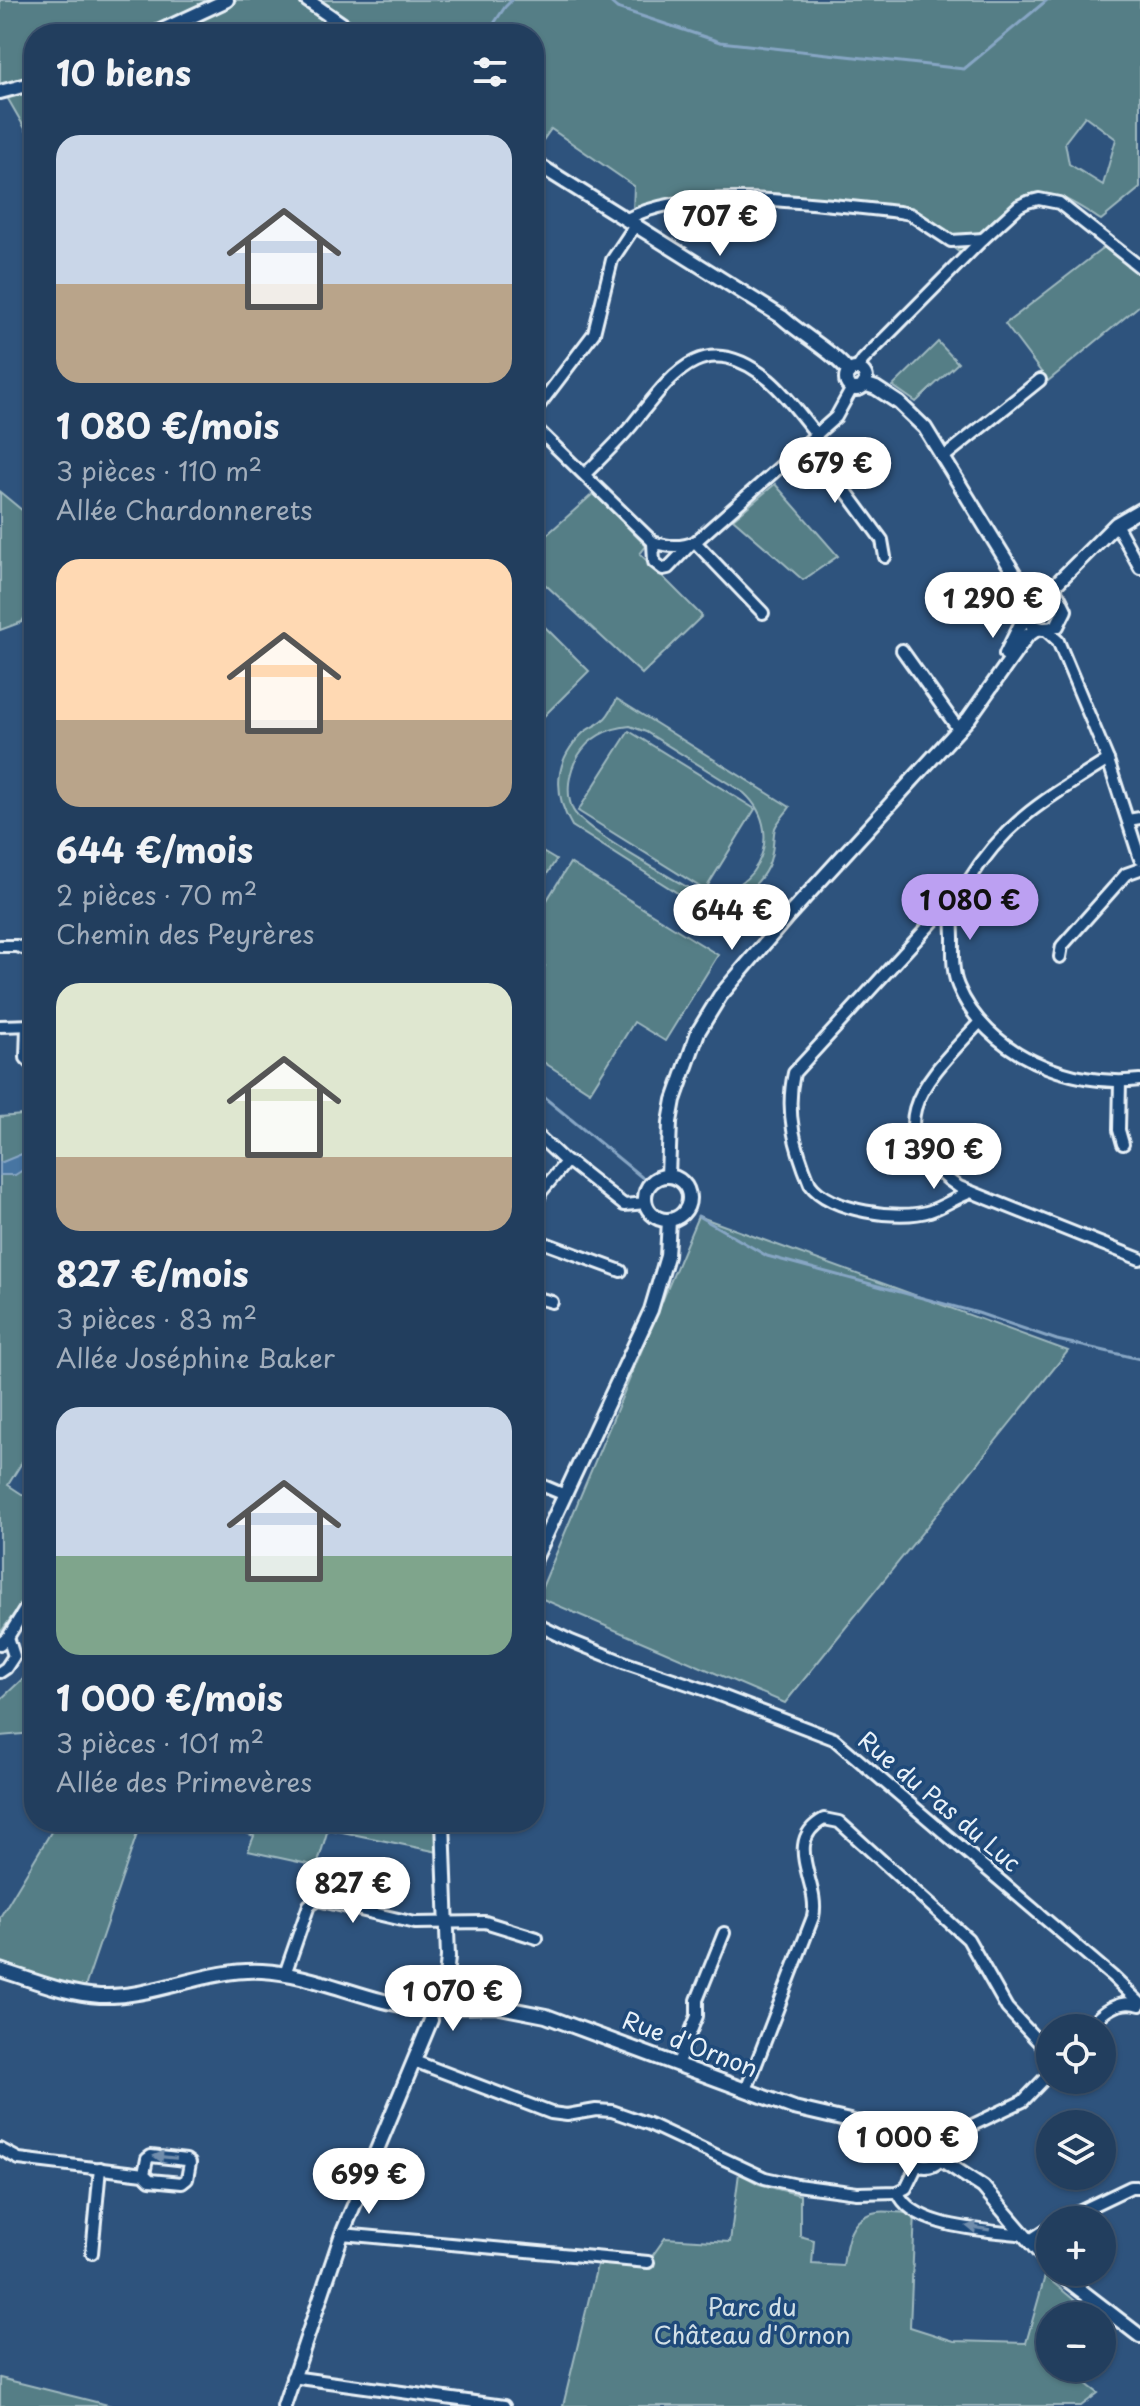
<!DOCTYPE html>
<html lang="fr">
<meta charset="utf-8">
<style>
body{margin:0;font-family:"Playpen Sans",sans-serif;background:#2a4564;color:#f1f3f6;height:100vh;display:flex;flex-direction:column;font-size:30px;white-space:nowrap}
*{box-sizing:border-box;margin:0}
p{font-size:26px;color:#a2aebc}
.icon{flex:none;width:44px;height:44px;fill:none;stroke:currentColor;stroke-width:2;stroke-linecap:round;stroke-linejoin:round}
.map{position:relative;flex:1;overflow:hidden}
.panel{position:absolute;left:24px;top:24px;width:520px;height:1808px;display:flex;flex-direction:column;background:#223e5e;border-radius:32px;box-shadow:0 2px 6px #0004,0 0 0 2px #3f5773}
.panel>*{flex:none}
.tools{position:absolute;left:1036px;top:2014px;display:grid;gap:16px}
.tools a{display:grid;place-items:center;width:80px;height:80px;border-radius:50%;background:#223e5e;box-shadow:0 2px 6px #0004,0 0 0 2px #3f5773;font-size:40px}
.price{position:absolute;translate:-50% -68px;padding:0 18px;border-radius:28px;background:#fff;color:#222;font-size:26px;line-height:52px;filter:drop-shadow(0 2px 4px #0008)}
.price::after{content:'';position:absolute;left:50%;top:48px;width:24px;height:18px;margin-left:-12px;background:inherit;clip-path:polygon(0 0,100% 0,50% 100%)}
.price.current{background:#bca0f2;color:#111}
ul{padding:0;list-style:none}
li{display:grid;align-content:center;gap:16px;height:424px;padding:0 32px}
li span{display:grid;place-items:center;height:248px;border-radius:24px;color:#555}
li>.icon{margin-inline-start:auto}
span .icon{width:144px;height:144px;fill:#fffc;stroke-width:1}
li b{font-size:34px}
h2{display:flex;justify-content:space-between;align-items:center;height:96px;padding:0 32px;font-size:34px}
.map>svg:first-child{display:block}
.green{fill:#547e86;stroke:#9eb8bf;stroke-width:2;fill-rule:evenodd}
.water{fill:#4774a2;stroke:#87a6c4;stroke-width:2}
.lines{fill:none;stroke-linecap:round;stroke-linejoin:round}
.stream{stroke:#87a6c4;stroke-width:3}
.minor-casing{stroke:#e8f1f8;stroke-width:16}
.tertiary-casing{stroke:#e8f1f8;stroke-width:18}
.minor{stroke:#1f4a7a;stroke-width:10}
.tertiary{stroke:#1f4a7a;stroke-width:12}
.oneway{fill:#6f8dac}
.labels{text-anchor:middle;stroke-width:7;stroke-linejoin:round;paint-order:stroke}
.street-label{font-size:24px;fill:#e8f1f8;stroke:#1f4a7a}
.park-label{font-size:24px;fill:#d2e0e7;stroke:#1f4a7a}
</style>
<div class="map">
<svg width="1140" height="2406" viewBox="0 0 1140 2406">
<rect width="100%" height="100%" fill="#2e537d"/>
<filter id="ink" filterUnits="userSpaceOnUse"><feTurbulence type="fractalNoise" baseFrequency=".0125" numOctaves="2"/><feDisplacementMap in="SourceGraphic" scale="16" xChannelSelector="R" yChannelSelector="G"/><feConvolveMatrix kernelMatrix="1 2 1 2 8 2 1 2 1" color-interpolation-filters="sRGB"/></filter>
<g filter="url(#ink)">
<g class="green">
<path d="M 0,0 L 1140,0 L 1140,188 L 1101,220 C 1088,212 1072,200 1057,196 C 1017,184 987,228 960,253 L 910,214 L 726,199 L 633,211 L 634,186 L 551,129 L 534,153 L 534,34 L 34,34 L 34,151 L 31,139 L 4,92 L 0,92 ZM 1085,116 L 1116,139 L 1103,185 L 1069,164 L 1065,142 Z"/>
<path d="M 1106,246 L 1140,273 L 1140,305 L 1048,381 L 1005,324 Z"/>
<path d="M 938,342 L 958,363 L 916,402 L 893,386 Z"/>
<path d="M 775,484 L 838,556 L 803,580 L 733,519 Z"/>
<path d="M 0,492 L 34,520 L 34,601 L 22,622 L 0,630 Z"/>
<path d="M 594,493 L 646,546 L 640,554 L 702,616 L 642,674 L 534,574 L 534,546 Z"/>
<path d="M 534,616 L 589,671 L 534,726 Z"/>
<path d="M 617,699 L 790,807 C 786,813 778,821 775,828 C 772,840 775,850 768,866 C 753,897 718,911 687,899 L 572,826 C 553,794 554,761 582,734 C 588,728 596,726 603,720 C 609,716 613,706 617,699 ZM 630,726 L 646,732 L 744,793 C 791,836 750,908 692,890 C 667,875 584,831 573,810 C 565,793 569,771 578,756 C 590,736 608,728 630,726 Z"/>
<path d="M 629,731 L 755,809 L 705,890 L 578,811 Z"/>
<path d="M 534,847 L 556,860 L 534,894 Z"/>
<path d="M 570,863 L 718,955 L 665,1041 L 634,1022 L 590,1092 L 534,1056 L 534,984 L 545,966 L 534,959 L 534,921 Z"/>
<path d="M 34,1114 L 34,1443 L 8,1485 L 34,1502 L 34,1586 L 0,1633 L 0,1117 Z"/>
<path d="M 698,1216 L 1068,1351 L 785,1703 L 538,1597 Z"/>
<path d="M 34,1668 L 34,1733 L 0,1736 L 0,1700 Z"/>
<path d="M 57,1822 L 141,1822 L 85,1987 L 74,1986 L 0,1963 L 0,1917 Z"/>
<path d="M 219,1822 L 435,1822 L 438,1852 L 328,1829 L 317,1866 L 248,1851 L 254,1836 Z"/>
<path d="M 739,2173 L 759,2184 L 800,2195 L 800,2236 L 814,2240 L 812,2264 L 843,2266 C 846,2243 849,2217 877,2212 C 888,2210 903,2214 915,2213 L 910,2327 L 954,2341 L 1026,2343 L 1045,2276 L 1090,2313 L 1087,2316 L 1050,2316 L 1050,2368 L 1065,2368 L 1098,2393 L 1081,2406 L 563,2406 L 599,2257 L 648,2262 L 665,2238 L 730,2242 Z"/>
<path d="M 0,2378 L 112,2406 L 0,2406 Z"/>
</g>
<path class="water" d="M 34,1149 L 34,1163 L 15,1175 L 0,1175 L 0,1163 Z"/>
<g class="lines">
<g class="stream">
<path d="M 608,0 L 617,8 L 720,42 L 964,69 L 1047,0"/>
<path d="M 487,34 L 505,7 L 512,0"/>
<path d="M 534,1089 L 644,1179"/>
<path d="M 698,1216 L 767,1256 L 978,1313 L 1057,1340 L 1140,1359"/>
</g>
<g class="minor-casing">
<g id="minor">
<path d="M 627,219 C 693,183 824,205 899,212 L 910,214 L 951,241 L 983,239"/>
<path d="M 857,369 L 863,360 L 983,239 L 1019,206 L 1027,202 L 1039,199 L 1059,203 L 1140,267"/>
<path d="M 534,412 L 594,333 L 612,260 L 636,224"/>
<path d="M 534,426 L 653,542 C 667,547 681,548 695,542 L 836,417 L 852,388"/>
<path d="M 810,442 L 882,540 L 885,557"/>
<path d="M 944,457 L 1040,380"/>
<path d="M 585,474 C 601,458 617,443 632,425 C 672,375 703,326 769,380 C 787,395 802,417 817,435"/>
<path d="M 1116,524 L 1140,568"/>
<path d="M 653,542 L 654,562 L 663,569 L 668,568 L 691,544"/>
<path d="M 695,542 L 763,613"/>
<path d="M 1046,630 L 1058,641 L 1108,760 L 1140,859"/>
<path d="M 902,650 L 959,730"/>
<path d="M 1108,760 C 1048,798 1006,820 968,882 C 964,888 957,895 955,902 C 951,913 953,927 953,938 C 953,953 952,972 958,986 C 986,1054 1071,1088 1140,1080"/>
<path d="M 1128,820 L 1140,818"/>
<path d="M 955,901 L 937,917 L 794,1073 C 785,1112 795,1148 810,1184 C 828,1211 900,1221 930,1211 C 944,1206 957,1197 971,1192"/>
<path d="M 0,946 L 17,946 L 34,952"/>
<path d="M 25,947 L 34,932"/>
<path d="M 1060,957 L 1062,946 L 1126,874 L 1140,869"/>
<path d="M 980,1022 C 929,1077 870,1128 959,1187 L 1140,1259"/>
<path d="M 0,1026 L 34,1025"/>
<path d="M 27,1026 L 26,1058 L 34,1066"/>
<path d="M 1120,1082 L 1119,1130 L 1123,1144"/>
<path d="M 534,1132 L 566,1162 L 572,1164 L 624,1205 L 646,1203"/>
<path d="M 534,1211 L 541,1192 L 566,1162"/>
<path d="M 534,1239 L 621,1271"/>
<path d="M 534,1297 L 552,1302"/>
<path d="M 534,1482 L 565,1495"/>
<path d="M 534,1623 L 571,1641 L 626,1663 L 706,1690 L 834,1739 L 1112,1976 L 1140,2003"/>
<path d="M 0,1644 L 8,1637 L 34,1595"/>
<path d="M 0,1672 L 6,1668 L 14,1656 L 8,1637"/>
<path d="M 285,1974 L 309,1905 L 318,1900 L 415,1923 L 485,1922 L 537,1938"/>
<path d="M 1088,2028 C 1102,2012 1119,1998 1140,2005"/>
<path d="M 414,2061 L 551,2113 L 567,2115 L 596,2110 L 612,2111 L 649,2124 L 765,2178 L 797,2185 L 857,2193 L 898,2192 L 906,2188 L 918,2163"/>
<path d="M 678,2063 L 697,2016 L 697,2000 L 724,1933"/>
<path d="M 746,2090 L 813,1917 C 821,1884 781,1842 824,1819 L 839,1822 L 968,1939 L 1007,2008 L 1050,2054"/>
<path d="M 941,2140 L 1023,2101 L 1050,2073"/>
<path d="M 0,2149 L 19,2159 L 144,2174 L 150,2180 L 182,2183 L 187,2179 L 190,2163 L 186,2160 L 151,2156 L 147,2159 L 144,2174"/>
<path d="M 898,2192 C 912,2229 990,2230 1024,2235"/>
<path d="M 1062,2220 L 1131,2187 L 1140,2187"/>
<path d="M 342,2234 L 648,2262"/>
<path d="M 1029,2241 L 1050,2227"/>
<path d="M 92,2253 L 100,2168"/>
<path d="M 292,2377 L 504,2406"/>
</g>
</g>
<g class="tertiary-casing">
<g id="tertiary">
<path d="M 307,0 L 356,34"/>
<path d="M 154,34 L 227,0"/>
<path d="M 0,92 L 34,83"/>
<path d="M 534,162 L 782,317 C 803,336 831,350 849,372"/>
<circle cx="856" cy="379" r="10"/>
<path d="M 864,384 L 876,388 L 899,403 L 925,428 L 1014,573 L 1027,603"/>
<path d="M 1045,591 L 1058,596 L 1065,610 L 1057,626 C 1037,636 1019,620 1029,599 L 1056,584 L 1116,524 L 1140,510"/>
<path d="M 1006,654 L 1026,614"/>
<path d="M 668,1176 L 670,1122 L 674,1100 L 698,1032 L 720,996 L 787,917 L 969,718 L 1027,636 L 1037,629"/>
<circle cx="667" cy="1198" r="22"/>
<path d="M 534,1561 L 651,1310 L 667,1256 L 669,1220"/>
<path d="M 0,1970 C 33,1980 65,1994 100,1996 C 155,1998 207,1968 262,1971 C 316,1974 368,2003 422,2008"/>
<path d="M 440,1994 L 446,1977 L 448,1957 L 443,1822"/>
<path d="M 450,2007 L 495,2006 L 546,2016 L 794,2108 L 897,2132 L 911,2141"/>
<circle cx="926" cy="2149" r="17"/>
<path d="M 940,2159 L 983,2187 L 1050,2265"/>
<path d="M 1057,2272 L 1140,2336"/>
<path d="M 284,2406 L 342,2234 L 431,2020"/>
</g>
</g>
<use href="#minor" class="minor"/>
<use href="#tertiary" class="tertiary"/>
</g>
<defs><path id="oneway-solid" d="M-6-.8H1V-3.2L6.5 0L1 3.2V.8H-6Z" transform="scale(2)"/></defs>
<g class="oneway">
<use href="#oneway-solid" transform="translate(165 2157) rotate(-174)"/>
<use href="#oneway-solid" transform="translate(978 2228) rotate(-171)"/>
</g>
</g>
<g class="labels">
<g class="street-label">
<text transform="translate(939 1802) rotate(40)" y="8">Rue du Pas du Luc</text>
<text transform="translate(690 2045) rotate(21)" y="8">Rue d'Ornon</text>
</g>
<g class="park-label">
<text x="752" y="2316">Parc du<tspan x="752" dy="28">Château d'Ornon</tspan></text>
</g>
</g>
</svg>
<div class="tools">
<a><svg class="icon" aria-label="locate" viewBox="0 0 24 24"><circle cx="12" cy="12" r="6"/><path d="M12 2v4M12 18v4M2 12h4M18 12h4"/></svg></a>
<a><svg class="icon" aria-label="layers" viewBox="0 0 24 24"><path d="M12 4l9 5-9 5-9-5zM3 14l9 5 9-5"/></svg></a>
<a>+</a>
<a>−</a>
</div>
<b class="price" style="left:720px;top:258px">707 €</b>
<b class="price" style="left:835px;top:505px">679 €</b>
<b class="price" style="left:993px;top:640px">1 290 €</b>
<b class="price current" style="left:970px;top:942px">1 080 €</b>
<b class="price" style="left:732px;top:952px">644 €</b>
<b class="price" style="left:934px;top:1191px">1 390 €</b>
<b class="price" style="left:353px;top:1925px">827 €</b>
<b class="price" style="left:453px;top:2033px">1 070 €</b>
<b class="price" style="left:908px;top:2179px">1 000 €</b>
<b class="price" style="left:369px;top:2216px">699 €</b>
<section class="panel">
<h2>10 biens<svg class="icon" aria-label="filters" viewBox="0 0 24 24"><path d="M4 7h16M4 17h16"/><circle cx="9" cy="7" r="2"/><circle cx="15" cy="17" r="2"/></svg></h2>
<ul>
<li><span style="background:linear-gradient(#c9d6e8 60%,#b9a48a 0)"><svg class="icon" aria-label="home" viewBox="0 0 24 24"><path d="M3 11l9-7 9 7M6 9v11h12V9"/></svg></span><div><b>1 080 €/mois</b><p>3 pièces · 110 m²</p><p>Allée Chardonnerets</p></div></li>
<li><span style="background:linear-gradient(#ffd9b3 65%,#b9a48a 0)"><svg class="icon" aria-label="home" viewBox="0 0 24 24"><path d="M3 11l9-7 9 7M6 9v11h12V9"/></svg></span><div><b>644 €/mois</b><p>2 pièces · 70 m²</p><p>Chemin des Peyrères</p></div></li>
<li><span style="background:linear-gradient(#dfe7d0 70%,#b9a48a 0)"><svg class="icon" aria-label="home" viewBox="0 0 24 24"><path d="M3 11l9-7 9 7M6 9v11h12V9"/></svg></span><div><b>827 €/mois</b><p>3 pièces · 83 m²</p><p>Allée Joséphine Baker</p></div></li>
<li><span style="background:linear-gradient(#c9d6e8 60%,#7fa58c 0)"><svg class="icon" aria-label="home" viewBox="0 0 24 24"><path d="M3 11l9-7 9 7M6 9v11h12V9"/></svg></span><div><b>1 000 €/mois</b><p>3 pièces · 101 m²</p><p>Allée des Primevères</p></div></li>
</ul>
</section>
</div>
